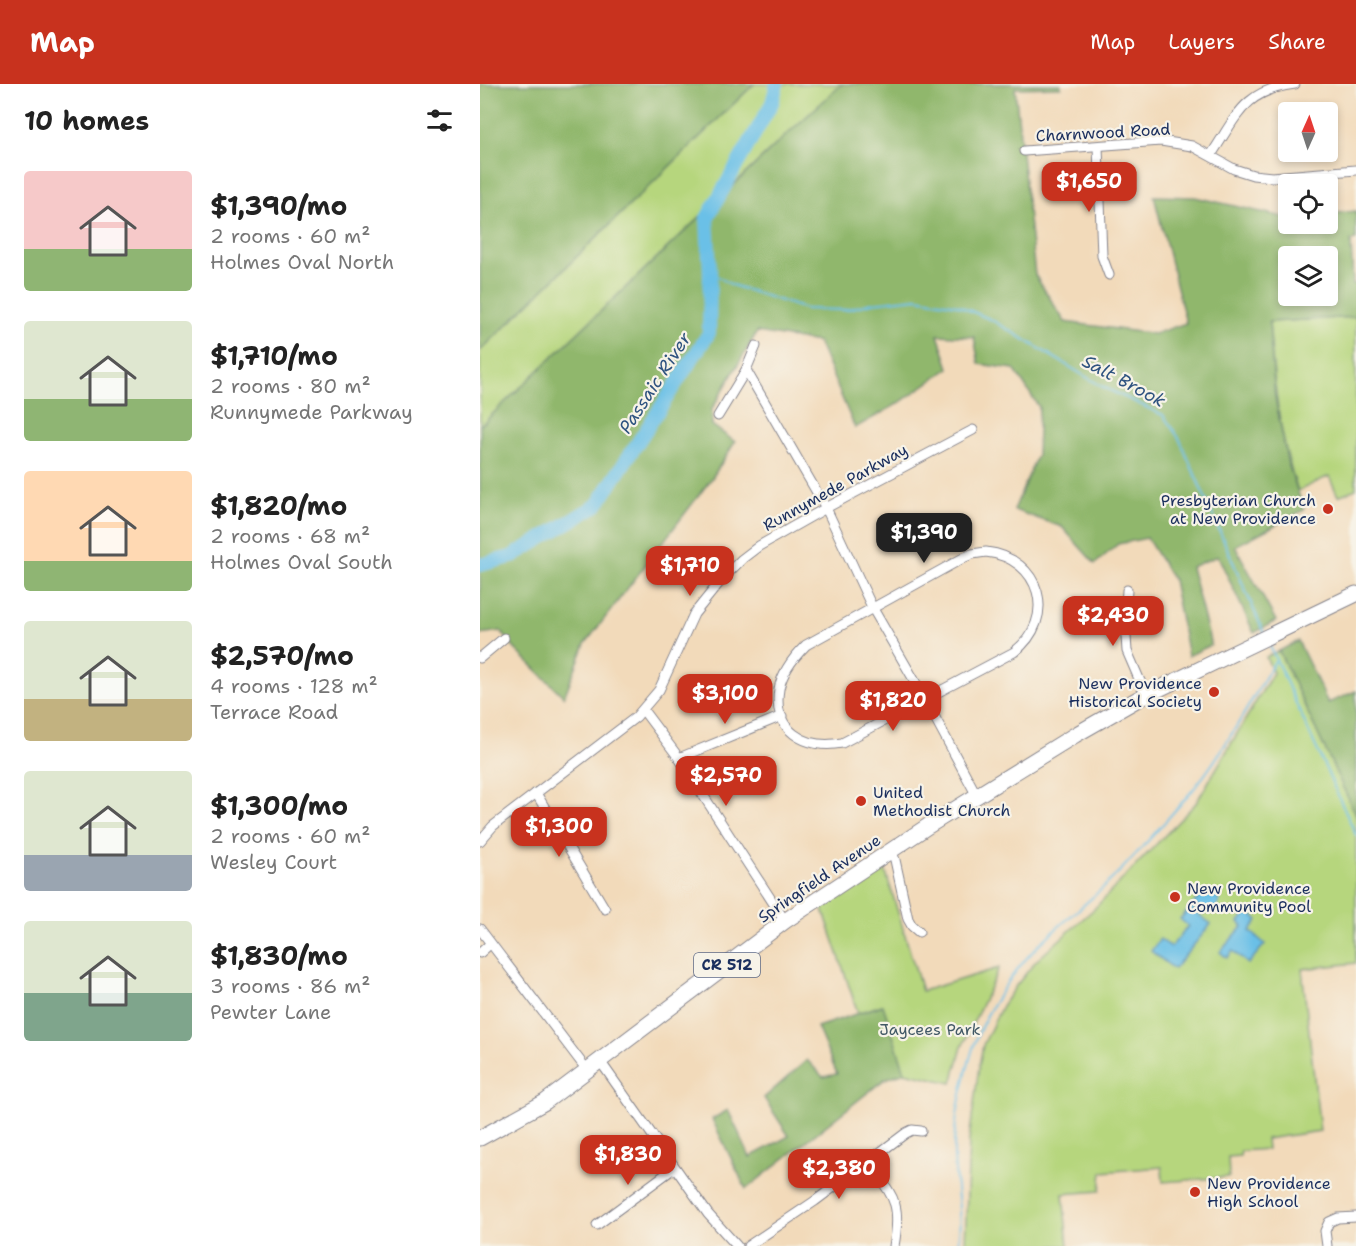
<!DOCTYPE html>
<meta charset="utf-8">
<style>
body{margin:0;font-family:"Shantell Sans",sans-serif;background:#f2f2f2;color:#222;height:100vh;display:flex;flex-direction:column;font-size:22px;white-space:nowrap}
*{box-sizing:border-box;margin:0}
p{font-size:20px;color:#767676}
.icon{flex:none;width:33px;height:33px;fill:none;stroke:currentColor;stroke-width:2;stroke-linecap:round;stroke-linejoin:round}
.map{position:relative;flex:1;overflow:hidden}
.drawer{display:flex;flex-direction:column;background:#fff;width:480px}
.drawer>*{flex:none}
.needle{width:39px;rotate:3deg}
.tools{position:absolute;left:798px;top:18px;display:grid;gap:12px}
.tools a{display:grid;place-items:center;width:60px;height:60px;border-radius:6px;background:#fff;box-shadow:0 3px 9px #0003;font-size:30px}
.price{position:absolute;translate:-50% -51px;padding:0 14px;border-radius:12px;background:#c8321e;color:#fff;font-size:20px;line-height:39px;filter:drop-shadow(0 2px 3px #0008)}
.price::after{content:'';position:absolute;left:50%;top:36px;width:18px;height:14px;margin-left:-9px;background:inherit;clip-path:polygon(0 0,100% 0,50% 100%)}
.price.selected{background:#222;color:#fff}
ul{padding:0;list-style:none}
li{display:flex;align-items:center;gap:18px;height:150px;padding:0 24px}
li span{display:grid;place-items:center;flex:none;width:168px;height:120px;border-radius:6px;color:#555}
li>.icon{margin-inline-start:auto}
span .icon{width:72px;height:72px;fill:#fffc;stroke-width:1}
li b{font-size:26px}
h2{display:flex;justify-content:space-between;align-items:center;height:72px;padding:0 24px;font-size:26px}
header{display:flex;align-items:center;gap:36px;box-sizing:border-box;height:84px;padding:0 30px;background:#c8321e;color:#fff}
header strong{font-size:28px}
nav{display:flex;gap:33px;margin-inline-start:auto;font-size:21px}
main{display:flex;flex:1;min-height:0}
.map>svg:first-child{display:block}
.green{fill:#b6d67d;stroke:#68826e;stroke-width:1.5}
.forest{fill:#90b76c;stroke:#567365;stroke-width:1.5;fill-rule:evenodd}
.water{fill:#6bc0e7;stroke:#4378a2;stroke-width:1.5}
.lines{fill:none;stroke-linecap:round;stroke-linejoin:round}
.stream{stroke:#6bc0e7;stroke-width:2}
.river{stroke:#6bc0e7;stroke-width:14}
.street-casing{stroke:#86848c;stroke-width:11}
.primary-casing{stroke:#86848c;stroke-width:17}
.street{stroke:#fff;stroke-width:9}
.primary{stroke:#fff;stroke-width:15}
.poi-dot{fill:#c8321e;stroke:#f7f3e8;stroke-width:2}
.labels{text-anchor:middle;stroke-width:4.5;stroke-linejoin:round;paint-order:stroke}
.shield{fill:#f7f3e8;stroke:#5d6a87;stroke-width:1.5}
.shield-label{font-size:15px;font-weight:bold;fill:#1b2f5e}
.street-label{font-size:16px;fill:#1b2f5e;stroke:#f7f3e8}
.poi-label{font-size:16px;fill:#1b2f5e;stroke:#f7f3e8;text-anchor:start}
.park-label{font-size:16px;fill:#425966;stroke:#f7f3e8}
.water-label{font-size:18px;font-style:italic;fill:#2f5380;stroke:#f7f3e8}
</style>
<header>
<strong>Map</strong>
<nav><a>Map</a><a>Layers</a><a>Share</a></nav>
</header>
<main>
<section class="drawer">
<h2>10 homes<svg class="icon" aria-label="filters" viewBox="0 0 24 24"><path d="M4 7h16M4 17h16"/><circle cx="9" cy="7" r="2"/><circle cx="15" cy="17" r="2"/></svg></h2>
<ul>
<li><span style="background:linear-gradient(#f6c9c9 65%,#8fb573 0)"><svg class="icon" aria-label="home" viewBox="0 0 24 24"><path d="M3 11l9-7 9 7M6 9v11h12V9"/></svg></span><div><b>$1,390/mo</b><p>2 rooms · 60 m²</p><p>Holmes Oval North</p></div></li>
<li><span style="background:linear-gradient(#dfe7d0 65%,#8fb573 0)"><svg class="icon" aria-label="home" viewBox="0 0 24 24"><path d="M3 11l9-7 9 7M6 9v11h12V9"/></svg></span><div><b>$1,710/mo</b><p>2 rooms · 80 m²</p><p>Runnymede Parkway</p></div></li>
<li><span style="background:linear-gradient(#ffd9b3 75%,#8fb573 0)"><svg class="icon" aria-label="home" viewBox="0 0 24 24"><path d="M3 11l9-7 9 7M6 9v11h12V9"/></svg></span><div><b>$1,820/mo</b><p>2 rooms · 68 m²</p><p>Holmes Oval South</p></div></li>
<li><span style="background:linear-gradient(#dfe7d0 65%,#c2b280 0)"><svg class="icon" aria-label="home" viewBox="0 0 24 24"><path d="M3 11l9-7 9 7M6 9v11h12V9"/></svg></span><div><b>$2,570/mo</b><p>4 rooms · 128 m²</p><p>Terrace Road</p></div></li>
<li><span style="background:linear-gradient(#dfe7d0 70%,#9aa5b1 0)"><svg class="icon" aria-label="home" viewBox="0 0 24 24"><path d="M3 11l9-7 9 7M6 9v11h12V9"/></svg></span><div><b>$1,300/mo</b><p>2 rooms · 60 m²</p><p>Wesley Court</p></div></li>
<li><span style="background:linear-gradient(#dfe7d0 60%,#7fa58c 0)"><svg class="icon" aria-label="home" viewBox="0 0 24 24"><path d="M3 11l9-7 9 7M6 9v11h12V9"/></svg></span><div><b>$1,830/mo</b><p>3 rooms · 86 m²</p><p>Pewter Lane</p></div></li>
</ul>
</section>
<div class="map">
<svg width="876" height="1162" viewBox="0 0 876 1162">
<rect width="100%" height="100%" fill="#f7f3e8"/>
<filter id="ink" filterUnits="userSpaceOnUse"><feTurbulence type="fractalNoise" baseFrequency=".0167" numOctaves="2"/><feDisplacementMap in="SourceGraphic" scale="12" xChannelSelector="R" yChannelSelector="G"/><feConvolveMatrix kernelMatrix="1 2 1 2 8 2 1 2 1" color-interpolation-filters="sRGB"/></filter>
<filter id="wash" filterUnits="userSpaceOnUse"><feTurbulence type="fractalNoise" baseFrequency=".008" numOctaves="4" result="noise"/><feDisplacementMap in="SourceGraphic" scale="24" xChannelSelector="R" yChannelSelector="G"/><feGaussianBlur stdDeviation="1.35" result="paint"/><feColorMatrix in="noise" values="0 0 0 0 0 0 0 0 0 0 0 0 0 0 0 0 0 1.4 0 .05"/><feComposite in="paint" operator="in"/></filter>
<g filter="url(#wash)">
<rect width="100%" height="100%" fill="#f2daba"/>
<g class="green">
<path d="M 274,0 L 362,0 L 303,54 L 0,342 L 0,267 Z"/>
<path d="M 876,233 L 876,405 L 858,412 L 849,392 L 818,407 C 798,352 794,295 789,238 Z"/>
<path d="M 799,567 L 876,731 L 876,879 L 822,885 L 840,1047 L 786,1055 L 787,1065 L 761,1067 L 760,1072 L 748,1073 L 749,1093 L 683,1098 L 682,1083 L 622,1088 L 620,1107 L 583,1110 L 588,1162 L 485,1162 L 489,1056 L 499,982 L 503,961 L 522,922 L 535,903 L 556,877 L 615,824 L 716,719 L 793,589 L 786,573 Z"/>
<path d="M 403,779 L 442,907 L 519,884 L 482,963 L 472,999 L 425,988 L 402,921 L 378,929 L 342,822 Z"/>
</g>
<g class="forest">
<path d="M 0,0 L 274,0 L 0,267 Z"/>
<path d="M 362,0 L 581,0 L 581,3 L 535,4 L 555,191 L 585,238 L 674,250 L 706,239 L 674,112 L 715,113 L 808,134 L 808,140 L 848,140 L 848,130 L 876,127 L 876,156 L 871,157 L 873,200 L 876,200 L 876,233 L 789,238 L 795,312 L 807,376 L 824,426 L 755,462 L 796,537 L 774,549 L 738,472 L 711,483 L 731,561 L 708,572 L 693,496 L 667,454 L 638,460 L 615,480 L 582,443 L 534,426 L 557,371 L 559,323 L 534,285 L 499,280 L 494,253 L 458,251 L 469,284 L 419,319 L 375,344 L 338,258 L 277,248 L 232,325 L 232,341 L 255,358 L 232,394 L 105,560 L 84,613 L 34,564 L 21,547 L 0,550 L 0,342 L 303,54 ZM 808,172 L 848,172 L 848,212 L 808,212 Z"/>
<path d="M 818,557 L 848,619 L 876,607 L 876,731 L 799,567 Z"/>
<path d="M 403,921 L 425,988 L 405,995 L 266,1105 L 232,1035 L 248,1026 L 270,1073 L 309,1052 L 284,1014 L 327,976 L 343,993 L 357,990 L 337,943 Z"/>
</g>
<g class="water">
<path d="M 731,808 L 739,815 L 739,819 L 733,828 L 725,829 L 717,822 L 713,826 L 731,840 L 694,885 L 671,867 L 680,855 L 691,863 L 708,842 L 700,835 L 722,810 Z"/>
<path d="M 768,827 L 778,836 L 770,847 L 785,860 L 768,880 L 753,867 L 747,874 L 740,868 L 763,842 L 759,838 Z"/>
</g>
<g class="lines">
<g class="stream">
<path d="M 230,188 L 252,201 L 326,225 L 365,226 L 392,219 L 437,214 L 477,221 L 512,236 L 623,303 L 683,331 L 699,354 L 784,549"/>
<path d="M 789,560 L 876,751"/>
<path d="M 478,1162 C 483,1130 475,1103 474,1072 C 473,1037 483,998 493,964 C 503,931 531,890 555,865 C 577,842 603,823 626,801 C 654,774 680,743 706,714 C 742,673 767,623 795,577"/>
</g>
<path class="river" d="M 0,481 L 31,473 L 117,421 L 229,249 L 230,188 L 227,134 L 292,19 L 297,0"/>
</g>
</g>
<g filter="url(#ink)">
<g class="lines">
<g class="street-casing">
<g id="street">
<path d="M 618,62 L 622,172 L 629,191"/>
<path d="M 544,67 L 681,57 L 712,62 L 754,85 L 773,91 L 792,93 L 876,86"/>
<path d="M 731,71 C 757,32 764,6 815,0"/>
<path d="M 266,286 L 346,424 L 392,523 L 445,615 L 497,712"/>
<path d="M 238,332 L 266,286 L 276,262"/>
<path d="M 506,468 C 561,474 578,535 534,568 L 362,659 C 325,666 292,646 299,605 C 302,588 314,573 326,561 L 485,473 L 492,470 Z"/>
<path d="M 647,506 L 645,538 L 647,567 L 666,611"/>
<path d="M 0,574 L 24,554"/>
<path d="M 163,626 L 199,674 L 305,837"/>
<path d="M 199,674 L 302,632"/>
<path d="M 56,709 L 125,825"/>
<path d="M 0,757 L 13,742 L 156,633 L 179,606 L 214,530 L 243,494 L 262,475 L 279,462 L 346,424 L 493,346"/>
<path d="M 411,766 L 415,776 L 428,835 L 432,842 L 439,848"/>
<path d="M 0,845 L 107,986"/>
<path d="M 0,869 L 10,860"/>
<path d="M 120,977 L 228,1130 L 257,1162"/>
<path d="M 388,1078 C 413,1113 422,1117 414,1162"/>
<path d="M 117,1141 L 194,1084"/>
<path d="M 268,1162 L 335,1117 L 426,1049 L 432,1046 L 441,1047"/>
<path d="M 847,1162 L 845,1147 L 849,1138 L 858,1134 L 876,1133"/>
</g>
</g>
<g class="primary-casing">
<path id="primary" d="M 0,1054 L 65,1018 L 305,837 L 448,742 L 595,651 L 658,615 L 876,510"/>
</g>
<use href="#street" class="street"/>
<use href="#primary" class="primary"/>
</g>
</g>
<g class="poi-dot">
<circle cx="848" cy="425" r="6"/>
<circle cx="734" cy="608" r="6"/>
<circle cx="381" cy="717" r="6"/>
<circle cx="695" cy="813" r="6"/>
<circle cx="715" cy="1108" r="6"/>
</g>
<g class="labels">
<rect class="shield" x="214" y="869" width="66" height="24" rx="4.5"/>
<g class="shield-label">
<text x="247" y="886">CR 512</text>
</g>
<g class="street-label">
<text transform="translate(623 48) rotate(-3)" y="6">Charnwood Road</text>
<text transform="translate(355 403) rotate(-29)" y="6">Runnymede Parkway</text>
<text transform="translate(339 794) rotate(-34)" y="6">Springfield Avenue</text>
</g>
<g class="poi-label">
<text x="836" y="422" text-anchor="end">Presbyterian Church<tspan x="836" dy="18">at New Providence</tspan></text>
<text x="722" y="605" text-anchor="end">New Providence<tspan x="722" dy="18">Historical Society</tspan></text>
<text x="393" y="714">United<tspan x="393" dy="18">Methodist Church</tspan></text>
<text x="707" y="810">New Providence<tspan x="707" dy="18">Community Pool</tspan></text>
<text x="727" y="1105">New Providence<tspan x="727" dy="18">High School</tspan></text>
</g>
<g class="park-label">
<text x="450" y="951">Jaycees Park</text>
</g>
<g class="water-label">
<text transform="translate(644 297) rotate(28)" y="6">Salt Brook</text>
<text transform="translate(175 299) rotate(-57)" y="6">Passaic River</text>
</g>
</g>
</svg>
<div class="tools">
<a><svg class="needle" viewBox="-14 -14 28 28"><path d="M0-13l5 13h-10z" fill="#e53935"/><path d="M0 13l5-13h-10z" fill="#767676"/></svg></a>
<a><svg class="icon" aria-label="locate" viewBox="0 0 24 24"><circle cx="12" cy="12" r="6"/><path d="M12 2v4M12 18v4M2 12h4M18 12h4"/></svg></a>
<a><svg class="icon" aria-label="layers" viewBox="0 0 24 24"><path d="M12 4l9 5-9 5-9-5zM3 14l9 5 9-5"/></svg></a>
</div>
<b class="price" style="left:609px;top:129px">$1,650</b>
<b class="price selected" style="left:444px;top:480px">$1,390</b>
<b class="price" style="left:210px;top:513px">$1,710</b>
<b class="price" style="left:633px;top:563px">$2,430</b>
<b class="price" style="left:245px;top:641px">$3,100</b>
<b class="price" style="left:413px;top:648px">$1,820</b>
<b class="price" style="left:246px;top:723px">$2,570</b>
<b class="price" style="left:79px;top:774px">$1,300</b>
<b class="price" style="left:148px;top:1102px">$1,830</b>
<b class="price" style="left:359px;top:1116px">$2,380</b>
</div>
</main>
